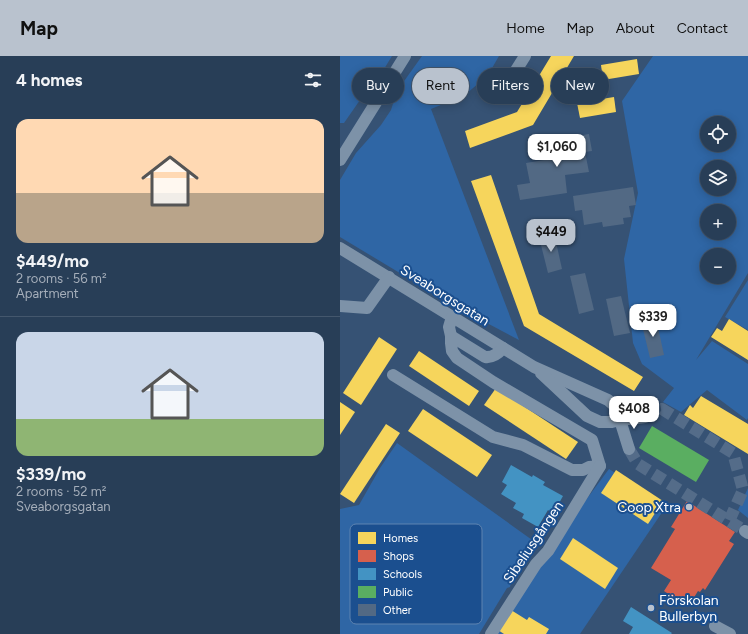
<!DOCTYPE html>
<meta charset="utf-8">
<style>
body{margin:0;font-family:Figtree,sans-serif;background:#30455d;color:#f1f3f6;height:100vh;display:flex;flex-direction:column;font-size:15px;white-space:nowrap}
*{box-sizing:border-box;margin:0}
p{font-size:13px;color:#a5aeba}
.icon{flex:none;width:22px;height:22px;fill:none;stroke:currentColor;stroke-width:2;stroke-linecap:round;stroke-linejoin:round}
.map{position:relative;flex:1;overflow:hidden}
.drawer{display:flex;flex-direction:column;background:#283e57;width:340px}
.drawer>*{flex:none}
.hud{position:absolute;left:12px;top:12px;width:336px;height:36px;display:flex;gap:8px}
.tools{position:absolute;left:360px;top:60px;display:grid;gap:8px}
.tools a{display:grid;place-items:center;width:36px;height:36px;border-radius:50%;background:#283e57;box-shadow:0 2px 10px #0003,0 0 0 1px #44576d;font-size:20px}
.price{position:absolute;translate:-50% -34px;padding:0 9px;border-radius:8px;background:#fff;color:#222;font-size:13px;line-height:26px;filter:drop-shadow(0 1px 2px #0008)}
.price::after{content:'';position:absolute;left:50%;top:24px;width:12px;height:9px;margin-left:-6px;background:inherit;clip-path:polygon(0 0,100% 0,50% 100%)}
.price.selected{background:#b9c2ce;color:#111}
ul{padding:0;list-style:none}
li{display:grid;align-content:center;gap:8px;height:212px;padding:0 16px}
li+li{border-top:1px solid #44576d}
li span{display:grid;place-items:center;height:124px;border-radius:12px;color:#555}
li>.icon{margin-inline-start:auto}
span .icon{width:72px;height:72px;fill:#fffc;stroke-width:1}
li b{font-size:17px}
h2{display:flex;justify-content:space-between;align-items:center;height:48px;padding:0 16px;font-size:17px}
.pill{padding:0 14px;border-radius:18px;background:#283e57;box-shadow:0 2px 10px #0003,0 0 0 1px #44576d;font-size:14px;line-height:36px}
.pill.selected{background:#b9c2ce;color:#111}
header{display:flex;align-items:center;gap:24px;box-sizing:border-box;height:56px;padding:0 20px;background:#b9c2ce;color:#111}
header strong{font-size:19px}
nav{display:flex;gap:22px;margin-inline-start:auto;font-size:14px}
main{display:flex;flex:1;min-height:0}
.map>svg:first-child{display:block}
.green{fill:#2f66a5;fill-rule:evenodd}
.homes{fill:#f6d55c}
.shops{fill:#d6604d}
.schools{fill:#4393c3}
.public{fill:#5aae61}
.building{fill:#526984}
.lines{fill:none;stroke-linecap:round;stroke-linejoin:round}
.minor-tunnel{stroke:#546c89;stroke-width:12;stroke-dasharray:12 6;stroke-linecap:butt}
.minor{stroke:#7d92a8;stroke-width:12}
.poi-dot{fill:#b9c2ce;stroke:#1b4f8f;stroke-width:1.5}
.labels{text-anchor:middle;stroke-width:4;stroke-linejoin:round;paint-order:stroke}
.street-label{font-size:14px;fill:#fff;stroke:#1b4f8f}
.poi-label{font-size:14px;fill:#fff;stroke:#1b4f8f;text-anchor:end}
.key{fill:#1b4f8f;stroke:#5f84b1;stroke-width:1}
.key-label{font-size:11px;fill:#fff}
</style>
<header>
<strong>Map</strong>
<nav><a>Home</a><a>Map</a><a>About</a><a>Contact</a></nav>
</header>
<main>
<section class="drawer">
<h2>4 homes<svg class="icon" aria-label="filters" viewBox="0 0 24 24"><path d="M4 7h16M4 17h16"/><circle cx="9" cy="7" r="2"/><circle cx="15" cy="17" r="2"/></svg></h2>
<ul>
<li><span style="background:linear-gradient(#ffd9b3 60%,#b9a48a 0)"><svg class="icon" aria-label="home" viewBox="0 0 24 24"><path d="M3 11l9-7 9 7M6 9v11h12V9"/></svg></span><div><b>$449/mo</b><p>2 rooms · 56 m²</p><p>Apartment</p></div></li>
<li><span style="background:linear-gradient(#c9d6e8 70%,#8fb573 0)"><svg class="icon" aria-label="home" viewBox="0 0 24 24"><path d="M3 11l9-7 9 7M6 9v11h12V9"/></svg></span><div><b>$339/mo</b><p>2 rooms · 52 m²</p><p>Sveaborgsgatan</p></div></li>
</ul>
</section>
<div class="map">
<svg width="408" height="578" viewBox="0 0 408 578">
<rect width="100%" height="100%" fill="#365274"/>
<g class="green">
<path d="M 0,0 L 52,0 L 31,34 L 20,44 L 4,67 L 0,67 Z"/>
<path d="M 82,0 L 159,0 L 148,19 L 125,39 L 91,53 L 179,284 L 113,249 L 0,181 L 0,124 L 16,97 L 41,69 L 51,54 L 57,35 Z"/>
<path d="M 313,0 L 408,0 L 408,217 L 356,304 L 372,285 L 408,308 L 408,362 L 407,364 L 367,334 L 341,356 L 323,346 L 334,332 L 302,308 L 293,287 L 284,203 L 298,137 L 282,45 ZM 367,67 L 389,67 L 389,89 L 367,89 ZM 367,111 L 389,111 L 389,133 L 367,133 ZM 367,155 L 389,155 L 389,177 L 367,177 ZM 367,199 L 389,199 L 389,221 L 367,221 Z"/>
<path d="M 408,224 L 408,274 L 385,261 Z"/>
<path d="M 57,387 L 195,486 L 172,523 L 170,531 L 167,532 L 139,578 L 0,578 L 0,453 L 19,449 L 40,412 Z"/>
<path d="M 269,413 L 327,449 L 240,578 L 146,578 Z"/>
<path d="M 408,432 L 408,462 L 398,454 Z"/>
</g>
<g class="homes">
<path d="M 211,0 L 234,0 L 193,69 L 130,92 L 125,75 L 177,56 Z"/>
<path d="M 297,3 L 299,18 L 263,24 L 261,9 Z"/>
<path d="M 274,41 L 276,56 L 240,62 L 237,47 Z"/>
<path d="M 151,119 L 199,258 L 303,321 L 294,335 L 184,270 L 131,125 Z"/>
<path d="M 389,263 L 408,275 L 408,304 L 371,281 L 377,272 L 382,275 Z"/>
<path d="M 39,281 L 57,293 L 21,349 L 3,337 Z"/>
<path d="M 79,295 L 139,335 L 129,350 L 69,310 Z"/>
<path d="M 156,332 L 238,386 L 226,403 L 144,349 Z"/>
<path d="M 361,340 L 408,368 L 408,398 L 344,359 L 350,349 L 353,352 Z"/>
<path d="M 0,346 L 15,356 L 0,379 Z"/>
<path d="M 83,353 L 152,399 L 137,421 L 68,375 Z"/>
<path d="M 46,368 L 60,377 L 14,447 L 0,438 Z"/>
<path d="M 276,414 L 323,445 L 308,468 L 261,437 Z"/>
<path d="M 233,482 L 278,512 L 265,533 L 220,503 Z"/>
<path d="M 171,554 L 187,564 L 189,561 L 209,573 L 206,578 L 164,578 L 158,574 Z"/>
</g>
<path class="shops" d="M 347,445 L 395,476 L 389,485 L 394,488 L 365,534 L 363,532 L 360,536 L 358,535 L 348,551 L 324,535 L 331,524 L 311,512 L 335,473 L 331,471 Z"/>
<g class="schools">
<path d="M 171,409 L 192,421 L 193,419 L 205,426 L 203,429 L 223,440 L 213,458 L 208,454 L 198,471 L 182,462 L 184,458 L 173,452 L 176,447 L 161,438 L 167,429 L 162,426 Z"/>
<path d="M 291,551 L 332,577 L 331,578 L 289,578 L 293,571 L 283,565 Z"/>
</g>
<path class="public" d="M 312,370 L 369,404 L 356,426 L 299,392 Z"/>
<g class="building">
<path d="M 249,78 L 252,95 L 245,96 L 249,116 L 225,119 L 227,137 L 180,144 L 177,129 L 190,127 L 186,107 L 210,103 L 207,85 Z"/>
<path d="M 293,131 L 296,149 L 289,150 L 291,161 L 283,162 L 284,168 L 263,171 L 262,166 L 244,169 L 242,154 L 235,155 L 233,140 Z"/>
<path d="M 214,177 L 222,213 L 208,217 L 199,181 Z"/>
<path d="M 245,217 L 254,254 L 239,258 L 230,220 Z"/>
<path d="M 281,240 L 290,277 L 274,280 L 266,243 Z"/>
<path d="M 316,262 L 324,299 L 310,302 L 301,265 Z"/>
</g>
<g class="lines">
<g class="minor-tunnel">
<path d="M 305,361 L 317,354 L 322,353 L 393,397 L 403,434 L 389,465"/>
<path d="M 289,393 L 298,408 L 405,475"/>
</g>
<g class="minor">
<path d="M 159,33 L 173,19 L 185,0"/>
<path d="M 0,104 L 65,0"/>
<path d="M 0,192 L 194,311 L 268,344 L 276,351 L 289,393"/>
<path d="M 0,250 L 27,252 L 49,221"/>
<path d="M 111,280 L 145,301 C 153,302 158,298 163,292"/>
<path d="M 201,317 L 247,360 L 260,366 L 272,366 L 280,364 L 305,361"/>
<path d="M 53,319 L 153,381 L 183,389 L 232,414 L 243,414 L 249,411 L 260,410 L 252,384 L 153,326 L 117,302 L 112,295 L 111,287 L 111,280 L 109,271 L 112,261"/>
<path d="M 405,475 L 408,477"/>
<path d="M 375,570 L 390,578"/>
<path d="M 151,578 L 196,508 L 208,495 L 260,410"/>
</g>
</g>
<g class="poi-dot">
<circle cx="349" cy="451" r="4"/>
<circle cx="311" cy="552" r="4"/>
</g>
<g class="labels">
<g class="street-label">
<text transform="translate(105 239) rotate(32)" y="5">Sveaborgsgatan</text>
<text transform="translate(193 486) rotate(-56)" y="5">Sibeliusgången</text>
</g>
<g class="poi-label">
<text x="341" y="456">Coop Xtra</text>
<text x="319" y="549" text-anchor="start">Förskolan<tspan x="319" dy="16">Bullerbyn</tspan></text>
</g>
</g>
<rect x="10" y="468" width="132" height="100" rx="6" class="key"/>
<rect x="18" y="476" width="18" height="12" fill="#f6d55c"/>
<rect x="18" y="494" width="18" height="12" fill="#d6604d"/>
<rect x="18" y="512" width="18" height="12" fill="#4393c3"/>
<rect x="18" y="530" width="18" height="12" fill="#5aae61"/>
<rect x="18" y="548" width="18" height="12" fill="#526984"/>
<g class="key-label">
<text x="43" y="486">Homes</text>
<text x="43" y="504">Shops</text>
<text x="43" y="522">Schools</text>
<text x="43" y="540">Public</text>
<text x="43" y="558">Other</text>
</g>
</svg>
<div class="tools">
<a><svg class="icon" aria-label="locate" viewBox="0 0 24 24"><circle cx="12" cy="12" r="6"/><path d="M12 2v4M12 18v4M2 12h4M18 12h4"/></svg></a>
<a><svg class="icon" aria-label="layers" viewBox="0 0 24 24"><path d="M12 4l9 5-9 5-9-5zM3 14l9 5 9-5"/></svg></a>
<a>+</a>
<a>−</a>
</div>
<b class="price" style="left:217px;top:112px">$1,060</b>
<b class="price selected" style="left:211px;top:197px">$449</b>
<b class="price" style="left:313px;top:282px">$339</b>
<b class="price" style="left:294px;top:374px">$408</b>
<div class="hud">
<a class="pill">Buy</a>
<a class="pill selected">Rent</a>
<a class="pill">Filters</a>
<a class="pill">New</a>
</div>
</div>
</main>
